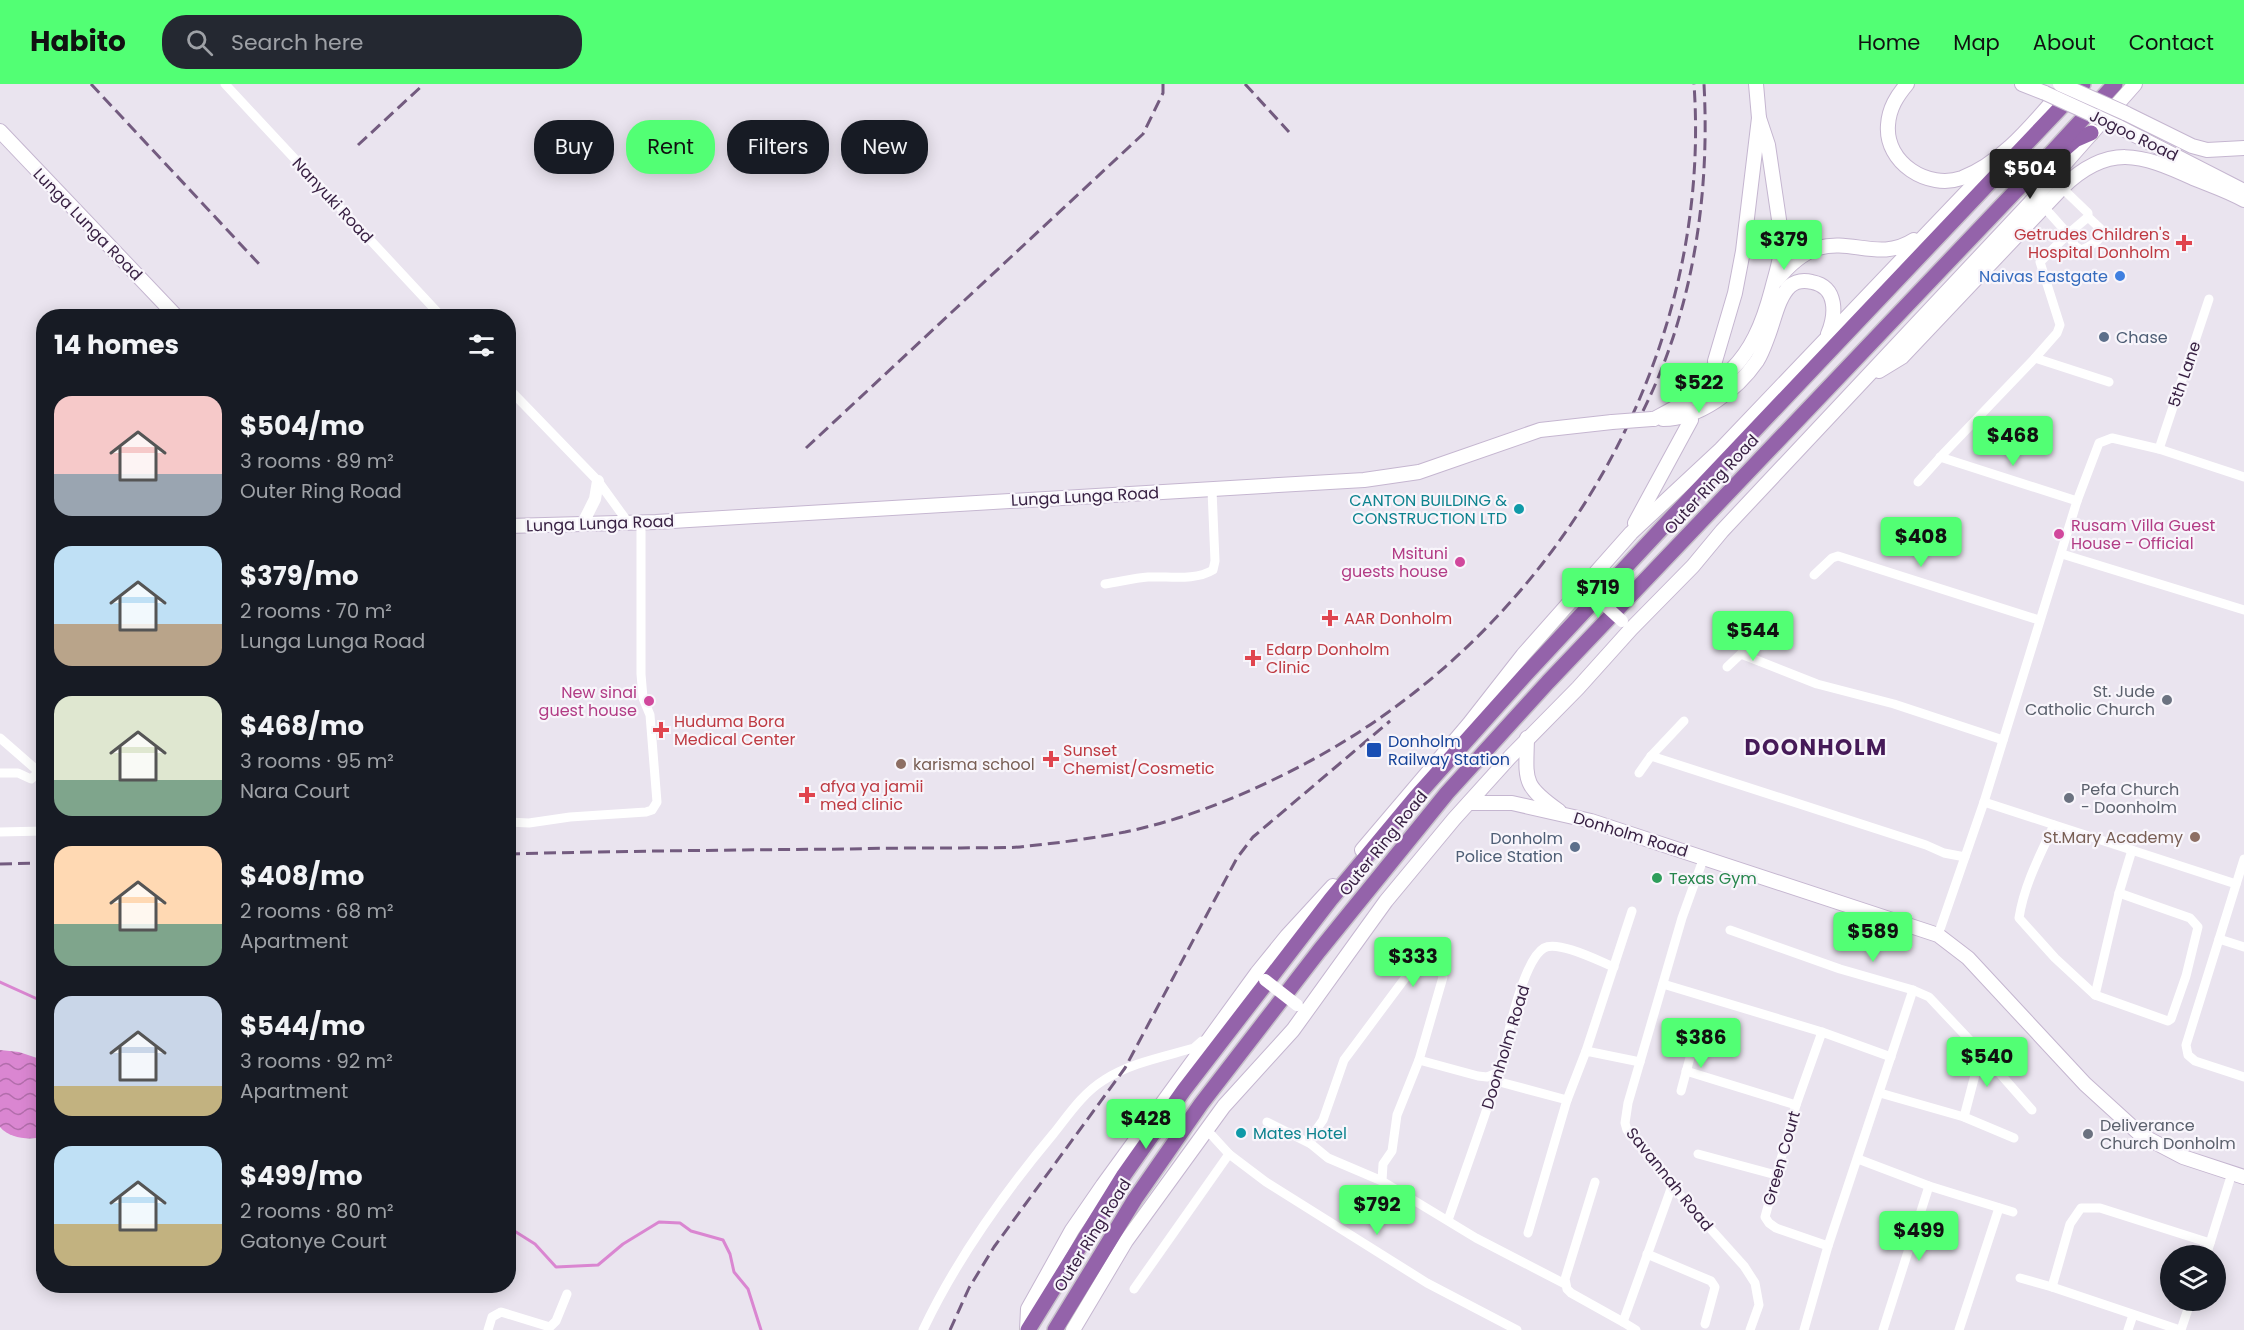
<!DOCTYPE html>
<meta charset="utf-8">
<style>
body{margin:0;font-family:Poppins,sans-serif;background:#242831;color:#f1f3f6;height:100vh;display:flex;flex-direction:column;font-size:22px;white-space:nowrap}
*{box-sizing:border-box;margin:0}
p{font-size:20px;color:#9ea1a6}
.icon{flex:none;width:33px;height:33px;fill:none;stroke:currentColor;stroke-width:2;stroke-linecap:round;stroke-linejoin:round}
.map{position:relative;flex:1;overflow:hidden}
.details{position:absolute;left:36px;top:225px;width:480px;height:984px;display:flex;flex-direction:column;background:#171b24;border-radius:24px;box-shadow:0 3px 15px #0003}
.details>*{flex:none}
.top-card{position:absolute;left:534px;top:36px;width:570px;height:54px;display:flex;gap:12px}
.tools{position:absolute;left:2160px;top:1161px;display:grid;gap:12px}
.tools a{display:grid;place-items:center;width:66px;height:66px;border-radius:50%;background:#171b24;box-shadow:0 3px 15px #0003;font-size:30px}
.price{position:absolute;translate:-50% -51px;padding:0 14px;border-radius:6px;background:#52ff74;color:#111;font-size:20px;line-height:39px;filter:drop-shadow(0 2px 3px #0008)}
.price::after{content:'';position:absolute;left:50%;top:36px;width:18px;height:14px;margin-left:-9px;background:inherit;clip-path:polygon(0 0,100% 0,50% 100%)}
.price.active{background:#222;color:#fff}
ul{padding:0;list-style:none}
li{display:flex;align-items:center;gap:18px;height:150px;padding:0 18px}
li span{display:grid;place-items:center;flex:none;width:168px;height:120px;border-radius:18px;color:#555}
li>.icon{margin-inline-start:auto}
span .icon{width:72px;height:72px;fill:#fffc;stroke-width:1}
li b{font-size:26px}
h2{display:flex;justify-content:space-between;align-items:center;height:72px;padding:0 18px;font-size:26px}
.chip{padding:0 21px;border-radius:24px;background:#171b24;box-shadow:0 3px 15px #0003;font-size:21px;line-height:54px}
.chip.active{background:#52ff74;color:#111}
header{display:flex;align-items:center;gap:36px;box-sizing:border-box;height:84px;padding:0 30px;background:#52ff74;color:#111}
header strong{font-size:28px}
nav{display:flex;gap:33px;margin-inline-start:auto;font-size:21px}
.search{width:420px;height:54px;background:#242831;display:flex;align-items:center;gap:15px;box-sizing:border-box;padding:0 21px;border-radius:24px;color:#9ea1a6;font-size:22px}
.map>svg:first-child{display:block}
.water{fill:url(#water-waves)}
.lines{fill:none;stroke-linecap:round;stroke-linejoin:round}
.stream{stroke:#da86d1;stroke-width:3}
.secondary-tunnel{stroke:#c6bdcd;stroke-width:14;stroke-dasharray:14 7;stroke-linecap:butt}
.secondary-casing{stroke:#c5b6d0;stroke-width:16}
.primary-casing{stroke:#c7c1ca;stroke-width:18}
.minor{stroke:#fff;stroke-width:9}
.tertiary{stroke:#fff;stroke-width:12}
.secondary{stroke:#fff;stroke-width:14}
.primary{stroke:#9463aa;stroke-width:15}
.rail{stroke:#735b7f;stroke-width:3;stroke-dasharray:12 6;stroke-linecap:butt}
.secondary-bridge-casing{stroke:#c5b6d0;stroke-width:16;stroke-linecap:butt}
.tertiary-bridge{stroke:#fff;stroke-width:12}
.secondary-bridge{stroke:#fff;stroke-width:14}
.health-dot{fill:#e0444e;stroke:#f8f5fb;stroke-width:2}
.shop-dot{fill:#3f7fe0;stroke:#f8f5fb;stroke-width:2}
.service-dot{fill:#5c6f8a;stroke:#f8f5fb;stroke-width:2}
.culture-dot{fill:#0f9aa8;stroke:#f8f5fb;stroke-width:2}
.hotel-dot{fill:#d1479c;stroke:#f8f5fb;stroke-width:2}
.worship-dot{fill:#6b7280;stroke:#f8f5fb;stroke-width:2}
.transit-dot{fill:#1a4fb4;stroke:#f8f5fb;stroke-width:2}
.education-dot{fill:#8d6e63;stroke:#f8f5fb;stroke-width:2}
.leisure-dot{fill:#2e9e5b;stroke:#f8f5fb;stroke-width:2}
.labels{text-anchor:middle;stroke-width:4.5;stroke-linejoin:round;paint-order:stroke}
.street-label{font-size:16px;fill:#382143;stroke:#f8f5fb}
.health-label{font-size:16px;fill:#be3a42;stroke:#f8f5fb;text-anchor:start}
.shop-label{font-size:16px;fill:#366cbe;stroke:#f8f5fb;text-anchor:end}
.service-label{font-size:16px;fill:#4e5e75;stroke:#f8f5fb;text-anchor:start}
.culture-label{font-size:16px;fill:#0d838f;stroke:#f8f5fb;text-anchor:end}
.hotel-label{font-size:16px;fill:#b23c85;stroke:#f8f5fb;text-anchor:end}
.worship-label{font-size:16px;fill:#5b616d;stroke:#f8f5fb;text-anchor:start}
.transit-label{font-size:16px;fill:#164399;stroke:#f8f5fb;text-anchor:start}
.education-label{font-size:16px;fill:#785e54;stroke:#f8f5fb;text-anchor:start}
.leisure-label{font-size:16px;fill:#27864d;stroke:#f8f5fb;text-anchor:start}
.district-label{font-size:22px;font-weight:bold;letter-spacing:1.5px;fill:#461a58;stroke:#f8f5fb}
</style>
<header>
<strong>Habito</strong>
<div class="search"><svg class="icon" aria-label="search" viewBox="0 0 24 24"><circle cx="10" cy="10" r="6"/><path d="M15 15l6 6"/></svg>Search here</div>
<nav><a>Home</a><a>Map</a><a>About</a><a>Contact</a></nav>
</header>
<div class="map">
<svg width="2244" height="1246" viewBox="0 0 2244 1246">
<defs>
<pattern id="water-waves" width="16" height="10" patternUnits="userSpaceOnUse" patternTransform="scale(1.5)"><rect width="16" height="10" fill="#da86d1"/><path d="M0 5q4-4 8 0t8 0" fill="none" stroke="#b26dab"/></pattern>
</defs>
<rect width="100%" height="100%" fill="#eae4ef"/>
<path class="water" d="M 0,966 L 19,968 L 43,976 L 43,1053 C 29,1056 10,1055 0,1043 Z"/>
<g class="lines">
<g class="stream">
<path d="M 0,898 L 44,918"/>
<path d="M 508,1143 L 535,1160 L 556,1183 L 598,1181 L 623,1160 L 659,1138 L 680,1139 L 691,1147 L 723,1156 L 730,1170 L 734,1188 L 748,1205 L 761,1246"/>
</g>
<path class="secondary-tunnel" d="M 1701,312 L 1715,277"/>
<g class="secondary-casing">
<g id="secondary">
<path d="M 1907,0 C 1897,12 1889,24 1888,41 C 1885,79 1928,106 1962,94 C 2006,77 2037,34 2068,0"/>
<path d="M 2022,0 L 2045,9"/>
<path d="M 2125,29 L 2192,62 L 2207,66 L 2244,64"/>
<path d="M 2117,42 L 2244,107"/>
<path d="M 0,47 L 176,232"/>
<path d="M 1777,196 C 1788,182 1800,170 1818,164 C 1852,154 1880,178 1914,156"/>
<path d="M 1715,277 L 1735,209 L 1743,167 L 1759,34 L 1756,0"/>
<path d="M 1879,287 L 1902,273 L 2062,104 C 2108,59 2141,70 2193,94 C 2210,101 2228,107 2244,116"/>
<path d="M 1654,335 C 1723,298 1751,285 1772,205 C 1776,189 1782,173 1782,156 L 1768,61 L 1759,34"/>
<path d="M 1663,335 C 1699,335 1737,306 1757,277 C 1762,269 1765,260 1768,252 C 1774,237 1778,213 1790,202 C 1796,197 1804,196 1812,198 C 1838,203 1836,231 1828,250"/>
<path d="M 1635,439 L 1691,336"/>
<path d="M 508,442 L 656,438 L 1364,396 L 1419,388 L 1540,346 L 1612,338"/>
<path d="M 1527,654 C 1526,697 1522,701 1559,727"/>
<path d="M 1469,719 L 1512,719 L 1591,737 L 1938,851 L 1968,874 L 2085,1000 L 2141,1051 L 2183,1073 L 2244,1093"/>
<path d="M 1362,766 L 1469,640 L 1523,571 L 1631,449 L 1721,365 L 2000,73"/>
<path d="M 1027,1246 L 1028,1225 L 1072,1146 L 1103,1101 L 1257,889 L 1287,852 L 1333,802"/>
<path d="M 1073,1246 L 1126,1157 L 1224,1022 L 1293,946 L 1386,817 L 1454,735 L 1510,673 L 1578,604 L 1631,545 L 1693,482 L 1722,447 L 2030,119 L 2135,0"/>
</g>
</g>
<g class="primary-casing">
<g id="primary">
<path d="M 2061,68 L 2075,56 L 2091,49"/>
<path d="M 1028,1246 L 1124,1091 L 1184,1006 L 1331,815 L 1415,714 L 1526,590 L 1677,428 L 2083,0"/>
<path d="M 1055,1246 L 1135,1115 L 1201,1020 L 1319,867 L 1447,709 L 1548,598 L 2028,94 L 2115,0"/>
</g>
</g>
<g class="minor">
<path d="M 225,0 L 441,232"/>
<path d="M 2062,104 L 2088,129 L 2088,133 L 2068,150 L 2075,162 L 2081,166 C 2090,163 2100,156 2104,148 L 2088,133"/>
<path d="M 2035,274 L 2057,249 L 2060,241 L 2040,178 L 2068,150 L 2044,123"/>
<path d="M 508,304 L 598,397 L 627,437"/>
<path d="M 2159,365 L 2209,215"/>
<path d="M 1940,373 L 2077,417"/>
<path d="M 1918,398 L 1945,368 L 2035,274 L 2109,298"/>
<path d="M 2062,470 L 2244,526"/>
<path d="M 1814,491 L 1832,474 L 1838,472 L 2039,536"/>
<path d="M 1105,500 C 1119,498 1134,494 1148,493 C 1169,492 1195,497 1213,486 L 1215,477 L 1212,406"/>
<path d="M 1741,570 L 1817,600 L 1894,620 L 2003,656"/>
<path d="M 1727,583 L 1760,552"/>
<path d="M 0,654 L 39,688 L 31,695 L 18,689 L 0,689"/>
<path d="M 1651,672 L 1926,761 L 1944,769 L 1965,773"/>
<path d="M 1639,689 L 1651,672 L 1684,637"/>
<path d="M 1984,718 L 2236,800"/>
<path d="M 508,738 L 529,739 L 570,733 L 646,728 L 652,726 L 657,718 L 650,631 L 643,614 L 641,590 L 641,438"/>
<path d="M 2054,741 C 2040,771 2024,801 2019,834 L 2055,874 L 2095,911 L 2168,937 L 2171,935 L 2186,892 L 2198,843 L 2190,834 L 2119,809"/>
<path d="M 0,748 L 44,747"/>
<path d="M 1704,773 L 1682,834 L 1628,1019 L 1625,1039 L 1627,1046 L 1672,1102 L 1744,1182 L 1755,1199 L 1759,1221 L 1750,1246"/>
<path d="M 2244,775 L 2186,961 L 2188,971 L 2195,977 L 2244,993"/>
<path d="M 1730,846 L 1840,885 L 1913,906 L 1929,913 L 1981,968 L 2032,1026"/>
<path d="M 1938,851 L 1984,718 L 2077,417 L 2099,359 L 2112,354 L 2159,365 L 2244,393"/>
<path d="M 2219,855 L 2244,863"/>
<path d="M 1663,900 L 1822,948 L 1891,973"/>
<path d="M 2095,911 L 2119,809 L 2132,766"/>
<path d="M 1822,948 L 1796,1021 L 1765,1133 L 1769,1139 L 1776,1144 L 1828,1162"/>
<path d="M 1586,967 L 1632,827"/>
<path d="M 1419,976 L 1478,992 L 1487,993 L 1497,989"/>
<path d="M 1686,987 L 1796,1021"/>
<path d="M 1496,997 L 1567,1016"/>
<path d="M 1681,1007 L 1695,955"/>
<path d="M 1880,1009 L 1964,1033 L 2014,1054"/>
<path d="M 1964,1033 L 1981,968"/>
<path d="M 1267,1038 L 1311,1060"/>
<path d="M 1207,1046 L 1229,1070 L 1266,1098 L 1427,1199 L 1517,1246"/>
<path d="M 1698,1070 L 1776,1091"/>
<path d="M 1858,1075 L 1929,1102 L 2013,1128"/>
<path d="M 1382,1097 L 1383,1080 L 1392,1067 L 1397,1031 L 1419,976 L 1443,893 L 1439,878 L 1430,871 L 1423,870 L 1344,976 L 1323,1036 L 1311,1053 L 1311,1060 L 1328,1074 L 1382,1097 L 1476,1154 L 1565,1200"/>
<path d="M 1595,1098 L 1565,1195 L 1567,1205 L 1571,1209 L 1623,1238 L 1672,1102"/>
<path d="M 1448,1136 C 1464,1091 1480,1046 1495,1001 C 1504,973 1520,878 1544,864 C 1558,856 1599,877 1614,883"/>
<path d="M 1528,1149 L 1567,1016 L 1586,967 L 1640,978"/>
<path d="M 1647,1170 L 1711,1197 L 1715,1203 L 1705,1240"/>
<path d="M 2206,1172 L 2232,1089"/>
<path d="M 2020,1194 L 2052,1203 L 2180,1246"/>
<path d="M 2052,1203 L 2070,1140 L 2081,1124 L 2100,1124 L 2210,1159"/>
<path d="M 1134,1205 L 1229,1070"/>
<path d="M 1623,1238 L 1636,1246"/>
<path d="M 488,1246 L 492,1233 L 501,1228 L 550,1243 L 556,1237 L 567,1210"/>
<path d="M 923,1246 C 957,1174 1003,1110 1054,1049 C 1069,1030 1083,1009 1104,996 C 1130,979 1163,973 1194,964 L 1202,957"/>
<path d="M 1804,1246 L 1828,1162 L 1913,906"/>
<path d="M 1883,1246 L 1929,1102"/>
<path d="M 1959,1246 L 1999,1124"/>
<path d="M 2128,1246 L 2133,1231"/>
<path d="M 2181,1246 L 2191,1216"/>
</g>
<path class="tertiary" d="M 583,439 L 595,415 L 598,397"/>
<use href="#secondary" class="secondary"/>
<use href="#primary" class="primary"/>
<g class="rail">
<path d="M 91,0 L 259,180"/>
<path d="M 1245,0 L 1289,48"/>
<path d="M 358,61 L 424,0"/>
<path d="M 1643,327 C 1693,226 1710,112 1704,0"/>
<path d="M 806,364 L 1143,50 L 1163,9 L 1163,0"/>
<path d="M 508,770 C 621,767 734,766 846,765 C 884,764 923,764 961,764 C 983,763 1006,765 1027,762 C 1060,759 1093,754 1125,748 C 1182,736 1235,715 1287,689 C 1542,563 1714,287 1694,0"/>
<path d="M 0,780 L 44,779"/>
<path d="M 950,1246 L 969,1204 L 994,1163 L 1125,984 L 1237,774 L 1253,753 L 1390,637"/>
</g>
<g class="secondary-bridge-casing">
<g id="secondary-bridge">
<path d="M 2060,0 L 2125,29"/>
<path d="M 2045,9 L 2117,42"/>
<path d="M 1612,338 L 1652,335"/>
</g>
</g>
<g class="tertiary-bridge">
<path d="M 1595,512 L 1622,537"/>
<path d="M 1265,896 L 1297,921"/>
</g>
<use href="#secondary-bridge" class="secondary-bridge"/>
</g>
<g class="health-dot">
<path d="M2181 150h6v6h6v6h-6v6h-6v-6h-6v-6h6z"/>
<path d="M1327 525h6v6h6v6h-6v6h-6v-6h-6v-6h6z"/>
<path d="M1250 565h6v6h6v6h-6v6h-6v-6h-6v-6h6z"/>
<path d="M658 637h6v6h6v6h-6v6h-6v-6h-6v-6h6z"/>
<path d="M1048 666h6v6h6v6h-6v6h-6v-6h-6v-6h6z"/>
<path d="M804 702h6v6h6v6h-6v6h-6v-6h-6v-6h6z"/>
</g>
<circle class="shop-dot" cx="2120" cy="192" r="6"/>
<g class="service-dot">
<circle cx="2104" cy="253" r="6"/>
<circle cx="1575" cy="763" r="6"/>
</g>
<g class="culture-dot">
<circle cx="1519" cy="425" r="6"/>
<circle cx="1241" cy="1049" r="6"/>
</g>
<g class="hotel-dot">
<circle cx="2059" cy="450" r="6"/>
<circle cx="1460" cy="478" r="6"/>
<circle cx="649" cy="617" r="6"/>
</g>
<g class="worship-dot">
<circle cx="2167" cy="616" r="6"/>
<circle cx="2069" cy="714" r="6"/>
<circle cx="2088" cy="1050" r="6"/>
</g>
<rect class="transit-dot" x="1366" y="658" width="16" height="16" rx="3"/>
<g class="education-dot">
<circle cx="901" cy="680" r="6"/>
<circle cx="2195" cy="753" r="6"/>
</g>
<circle class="leisure-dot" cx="1657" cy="794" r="6"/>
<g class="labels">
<g class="street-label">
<text transform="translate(2134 51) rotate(26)" y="6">Jogoo Road</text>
<text transform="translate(333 116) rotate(47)" y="6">Nanyuki Road</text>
<text transform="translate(88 140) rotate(46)" y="6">Lunga Lunga Road</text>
<text transform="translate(2184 290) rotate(-71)" y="6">5th Lane</text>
<text transform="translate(1711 400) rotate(-47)" y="6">Outer Ring Road</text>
<text transform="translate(1085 412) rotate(-3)" y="6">Lunga Lunga Road</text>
<text transform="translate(600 439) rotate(-2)" y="6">Lunga Lunga Road</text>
<text transform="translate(1631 750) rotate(17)" y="6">Donholm Road</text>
<text transform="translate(1383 759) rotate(-51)" y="6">Outer Ring Road</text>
<text transform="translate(1505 963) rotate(-73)" y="6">Doonholm Road</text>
<text transform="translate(1781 1074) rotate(-74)" y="6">Green Court</text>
<text transform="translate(1670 1095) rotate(51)" y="6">Savannah Road</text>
<text transform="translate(1092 1151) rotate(-58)" y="6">Outer Ring Road</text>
</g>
<g class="health-label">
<text x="2170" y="156" text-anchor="end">Getrudes Children's<tspan x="2170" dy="18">Hospital Donholm</tspan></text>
<text x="1344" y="540">AAR Donholm</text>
<text x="1266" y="571">Edarp Donholm<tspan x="1266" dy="18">Clinic</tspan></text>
<text x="674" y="643">Huduma Bora<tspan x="674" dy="18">Medical Center</tspan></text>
<text x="1063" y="672">Sunset<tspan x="1063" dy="18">Chemist/Cosmetic</tspan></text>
<text x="820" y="708">afya ya jamii<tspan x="820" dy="18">med clinic</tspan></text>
</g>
<g class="shop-label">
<text x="2108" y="198">Naivas Eastgate</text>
</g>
<g class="service-label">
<text x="2116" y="259">Chase</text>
<text x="1563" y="760" text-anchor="end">Donholm<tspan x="1563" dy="18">Police Station</tspan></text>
</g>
<g class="culture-label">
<text x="1507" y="422">CANTON BUILDING &amp;<tspan x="1507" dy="18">CONSTRUCTION LTD</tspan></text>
<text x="1253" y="1055" text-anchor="start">Mates Hotel</text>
</g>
<g class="hotel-label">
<text x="2071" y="447" text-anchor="start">Rusam Villa Guest<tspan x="2071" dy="18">House - Official</tspan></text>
<text x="1448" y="475">Msituni<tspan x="1448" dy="18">guests house</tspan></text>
<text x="637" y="614">New sinai<tspan x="637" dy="18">guest house</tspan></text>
</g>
<g class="worship-label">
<text x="2155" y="613" text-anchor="end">St. Jude<tspan x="2155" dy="18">Catholic Church</tspan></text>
<text x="2081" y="711">Pefa Church<tspan x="2081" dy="18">- Doonholm</tspan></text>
<text x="2100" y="1047">Deliverance<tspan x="2100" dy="18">Church Donholm</tspan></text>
</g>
<g class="transit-label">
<text x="1388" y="663">Donholm<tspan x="1388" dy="18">Railway Station</tspan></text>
</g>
<g class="education-label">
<text x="913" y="686">karisma school</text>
<text x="2183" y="759" text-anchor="end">St.Mary Academy</text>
</g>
<g class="leisure-label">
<text x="1669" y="800">Texas Gym</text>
</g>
<g class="district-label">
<text x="1816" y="671">DOONHOLM</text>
</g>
</g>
</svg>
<div class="tools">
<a><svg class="icon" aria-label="layers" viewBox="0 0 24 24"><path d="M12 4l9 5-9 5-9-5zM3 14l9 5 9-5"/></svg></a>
</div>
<b class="price active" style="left:2030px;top:116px">$504</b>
<b class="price" style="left:1784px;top:187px">$379</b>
<b class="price" style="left:1699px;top:330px">$522</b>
<b class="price" style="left:2013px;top:383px">$468</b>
<b class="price" style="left:1921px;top:484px">$408</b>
<b class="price" style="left:1598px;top:535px">$719</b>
<b class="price" style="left:1753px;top:578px">$544</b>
<b class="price" style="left:1873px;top:879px">$589</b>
<b class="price" style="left:1413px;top:904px">$333</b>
<b class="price" style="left:1701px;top:985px">$386</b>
<b class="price" style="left:1987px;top:1004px">$540</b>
<b class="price" style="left:1146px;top:1066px">$428</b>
<b class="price" style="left:1377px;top:1152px">$792</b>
<b class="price" style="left:1919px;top:1178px">$499</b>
<div class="top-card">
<a class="chip">Buy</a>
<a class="chip active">Rent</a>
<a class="chip">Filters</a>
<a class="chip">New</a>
</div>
<section class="details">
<h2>14 homes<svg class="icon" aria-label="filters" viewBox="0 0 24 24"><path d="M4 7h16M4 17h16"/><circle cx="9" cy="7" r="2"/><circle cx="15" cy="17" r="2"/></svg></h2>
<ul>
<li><span style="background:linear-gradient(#f6c9c9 65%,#9aa5b1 0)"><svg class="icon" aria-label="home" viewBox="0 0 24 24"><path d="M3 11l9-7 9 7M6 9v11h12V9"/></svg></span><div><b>$504/mo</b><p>3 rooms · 89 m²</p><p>Outer Ring Road</p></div></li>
<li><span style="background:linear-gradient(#bfe0f5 65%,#b9a48a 0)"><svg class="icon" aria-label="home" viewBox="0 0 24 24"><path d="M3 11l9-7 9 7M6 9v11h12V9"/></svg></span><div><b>$379/mo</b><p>2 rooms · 70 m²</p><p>Lunga Lunga Road</p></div></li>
<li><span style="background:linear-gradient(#dfe7d0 70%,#7fa58c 0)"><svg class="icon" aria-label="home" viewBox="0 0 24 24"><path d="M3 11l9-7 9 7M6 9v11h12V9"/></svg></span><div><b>$468/mo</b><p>3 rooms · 95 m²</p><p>Nara Court</p></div></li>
<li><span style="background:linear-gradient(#ffd9b3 65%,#7fa58c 0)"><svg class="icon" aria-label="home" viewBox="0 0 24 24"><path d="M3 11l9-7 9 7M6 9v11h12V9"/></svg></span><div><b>$408/mo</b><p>2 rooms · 68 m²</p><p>Apartment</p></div></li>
<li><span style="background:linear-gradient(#c9d6e8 75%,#c2b280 0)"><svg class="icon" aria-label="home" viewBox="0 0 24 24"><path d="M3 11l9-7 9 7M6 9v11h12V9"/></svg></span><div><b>$544/mo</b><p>3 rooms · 92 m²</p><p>Apartment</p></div></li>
<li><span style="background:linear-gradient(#bfe0f5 65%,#c2b280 0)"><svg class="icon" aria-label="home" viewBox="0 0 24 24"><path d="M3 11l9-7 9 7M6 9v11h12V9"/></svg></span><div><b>$499/mo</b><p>2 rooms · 80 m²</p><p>Gatonye Court</p></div></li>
</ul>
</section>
</div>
